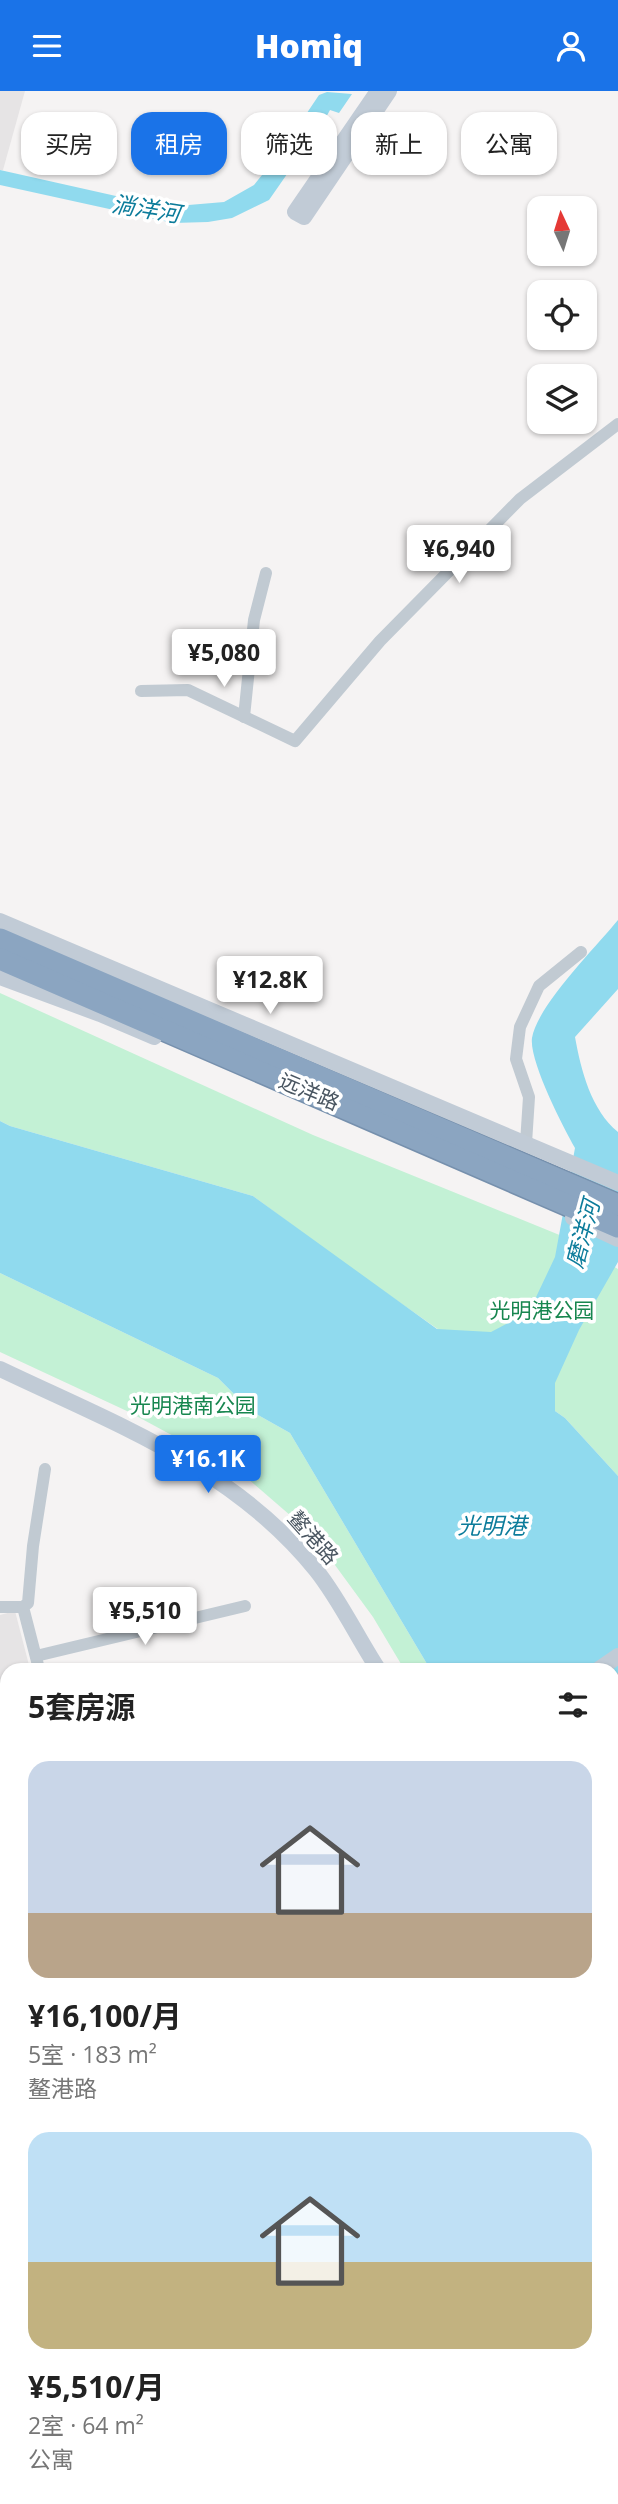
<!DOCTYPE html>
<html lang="zh">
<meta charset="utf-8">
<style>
body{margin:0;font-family:"Open Sans","Noto Sans SC",sans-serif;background:#f2f2f2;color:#222;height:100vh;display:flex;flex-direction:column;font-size:26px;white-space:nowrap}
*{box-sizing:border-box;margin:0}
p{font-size:23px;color:#767676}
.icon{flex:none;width:38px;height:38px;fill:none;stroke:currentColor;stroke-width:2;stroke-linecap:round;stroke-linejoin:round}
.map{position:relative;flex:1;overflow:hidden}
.details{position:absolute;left:0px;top:1572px;width:620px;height:842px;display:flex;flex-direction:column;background:#fff;border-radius:21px 21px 0 0;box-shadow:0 2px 5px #0004}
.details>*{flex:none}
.hud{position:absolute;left:21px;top:21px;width:578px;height:63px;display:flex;gap:14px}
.needle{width:46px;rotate:356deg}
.controls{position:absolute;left:527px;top:105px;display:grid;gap:14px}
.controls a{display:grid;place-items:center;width:70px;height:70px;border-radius:14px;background:#fff;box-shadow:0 2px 5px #0004;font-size:35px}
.price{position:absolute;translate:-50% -60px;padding:0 16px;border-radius:7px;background:#fff;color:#222;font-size:23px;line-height:46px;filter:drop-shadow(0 2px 4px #0008)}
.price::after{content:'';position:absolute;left:50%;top:42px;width:21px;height:16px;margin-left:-10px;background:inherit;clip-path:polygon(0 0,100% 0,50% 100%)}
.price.on{background:#1a73e8;color:#fff}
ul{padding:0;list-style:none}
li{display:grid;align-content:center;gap:14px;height:371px;padding:0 28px}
li span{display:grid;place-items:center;height:217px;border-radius:21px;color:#555}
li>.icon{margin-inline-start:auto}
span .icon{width:126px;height:126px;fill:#fffc;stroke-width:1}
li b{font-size:30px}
h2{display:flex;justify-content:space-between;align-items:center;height:84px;padding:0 28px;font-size:30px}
.chip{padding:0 24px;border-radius:21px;background:#fff;box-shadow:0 2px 5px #0004;font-size:24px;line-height:63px}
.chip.on{background:#1a73e8;color:#fff}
header{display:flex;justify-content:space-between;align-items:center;height:91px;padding:0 28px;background:#1a73e8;color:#fff;font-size:32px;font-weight:800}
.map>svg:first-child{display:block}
.education{fill:#e6e4e5}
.green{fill:#c3f1d5}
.water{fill:#90daee}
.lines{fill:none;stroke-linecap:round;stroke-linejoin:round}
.river{stroke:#90daee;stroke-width:18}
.highway-casing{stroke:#7690ad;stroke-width:24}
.street{stroke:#c1cad2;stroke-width:12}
.secondary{stroke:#c1cbd6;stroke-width:16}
.highway{stroke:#8ba5c1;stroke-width:21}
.labels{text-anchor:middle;stroke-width:7;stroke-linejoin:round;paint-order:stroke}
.street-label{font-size:21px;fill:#4a5661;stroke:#fff}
.park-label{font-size:21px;fill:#17864f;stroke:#fff}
.water-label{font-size:23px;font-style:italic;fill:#0c7c9b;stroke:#fff}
</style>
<header><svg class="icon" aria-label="menu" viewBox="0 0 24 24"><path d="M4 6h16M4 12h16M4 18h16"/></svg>Homiq<svg class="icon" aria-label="person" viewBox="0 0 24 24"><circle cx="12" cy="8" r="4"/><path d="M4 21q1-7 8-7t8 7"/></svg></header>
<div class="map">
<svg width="618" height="2413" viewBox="0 0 618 2413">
<rect width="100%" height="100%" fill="#f5f3f3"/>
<g class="education">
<path d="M 0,0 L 25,0 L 3,79 L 0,79 Z"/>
<path d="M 15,1520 L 30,1578 L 7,1578 L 7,1622 L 0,1624 L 0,1524 Z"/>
</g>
<g class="green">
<path d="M 0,902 L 313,1044 L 562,1145 L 618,1178 L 618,1385 L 565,1327 L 349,1176 L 253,1105 L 10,1035 L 0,1030 Z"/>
<path d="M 0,1182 L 218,1287 L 251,1320 L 290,1342 L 430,1578 L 404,1578 L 373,1526 L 313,1444 L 240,1381 L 129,1321 L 0,1261 Z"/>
<path d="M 612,1838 L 618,1848 L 618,1983 L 612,1944 Z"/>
</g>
<g class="water">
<path d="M 327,1 L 352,3 L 339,22 L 330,19 L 324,30 L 269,109 L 232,127 L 208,131 L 173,132 L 0,94 L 0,79 L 165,116 L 224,111 L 254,94 L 282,59 L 319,4 Z"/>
<path d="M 618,829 L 618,898 L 575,946 C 581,979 591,1019 618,1041 L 618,1171 L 579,1239 L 555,1292 L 555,1320 L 565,1327 L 618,1385 L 618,1848 L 612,1838 L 612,1578 L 430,1578 L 290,1342 L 251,1320 L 218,1287 L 0,1182 L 0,1030 L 10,1035 L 253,1105 L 437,1238 L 491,1241 L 529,1221 L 555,1166 L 575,1057 C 563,1036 529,970 532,947 C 537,915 596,856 618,829 Z"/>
</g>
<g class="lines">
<g class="river">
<path d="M 0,2262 L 7,2268"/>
<path d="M 612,2368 L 616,2369"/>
</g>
<g class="highway-casing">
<g id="highway">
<path d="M 0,848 L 618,1114"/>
<path d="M 0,868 L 618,1136"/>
<path d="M 612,2413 L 618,2400"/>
</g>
</g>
<g class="street">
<path d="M 141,600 L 188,599 L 295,650 L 380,550 L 520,408 L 618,333"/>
<path d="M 244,626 L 254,529 L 266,482"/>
<path d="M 526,1052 L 529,1006 L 516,968 L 520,936 L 539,895 L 581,861"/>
<path d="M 0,1516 L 23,1516"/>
<path d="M 36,1565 L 245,1515"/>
<path d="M 39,1578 L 23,1516 L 28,1512 L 33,1455 L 45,1378"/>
<path d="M 0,1681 L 7,1679"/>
<path d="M 0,1723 L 7,1721"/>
</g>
<g class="secondary">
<path d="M 378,0 L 295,121 L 304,126 L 389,0"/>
<path d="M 0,830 L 618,1092"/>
<path d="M 0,886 L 100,923 L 154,946"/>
<path d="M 573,1127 L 618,1148"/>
<path d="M 0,1278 C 115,1333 233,1376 316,1479 C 340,1509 357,1546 378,1578"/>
<path d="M 599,1578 L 618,1565"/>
<path d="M 612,1594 L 618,1590"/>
<path d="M 0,1801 L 7,1799"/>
<path d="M 612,2063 L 618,2084"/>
<path d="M 612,2139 L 618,2175"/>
<path d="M 0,2198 L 7,2204"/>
<path d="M 612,2310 L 618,2309"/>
<path d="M 80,2413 L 82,2406"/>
</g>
<use href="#highway" class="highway"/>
</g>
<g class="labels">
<g class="street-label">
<text transform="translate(309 1001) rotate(23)" y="7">远洋路</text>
<text transform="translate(313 1447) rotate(48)" y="7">鳌港路</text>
</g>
<g class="park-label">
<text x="542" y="1227">光明港公园</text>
<text x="193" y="1322">光明港南公园</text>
</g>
<g class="water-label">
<text transform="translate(146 118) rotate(9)" y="8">淌洋河</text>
<text transform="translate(583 1143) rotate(-75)" y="8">磨洋河</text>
<text x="492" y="1443">光明港</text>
</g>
</g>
</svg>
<div class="controls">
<a><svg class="needle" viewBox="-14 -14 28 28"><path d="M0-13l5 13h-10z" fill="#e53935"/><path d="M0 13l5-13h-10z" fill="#767676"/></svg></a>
<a><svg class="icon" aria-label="locate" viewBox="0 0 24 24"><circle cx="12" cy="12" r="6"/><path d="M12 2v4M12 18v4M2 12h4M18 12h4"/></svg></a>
<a><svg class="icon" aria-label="layers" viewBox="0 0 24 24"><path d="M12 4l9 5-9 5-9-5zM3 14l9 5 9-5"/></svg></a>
</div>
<b class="price" style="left:459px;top:494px">¥6,940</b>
<b class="price" style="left:224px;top:598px">¥5,080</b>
<b class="price" style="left:270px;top:925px">¥12.8K</b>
<b class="price on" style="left:208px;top:1404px">¥16.1K</b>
<b class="price" style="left:145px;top:1556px">¥5,510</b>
<div class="hud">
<a class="chip">买房</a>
<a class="chip on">租房</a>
<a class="chip">筛选</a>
<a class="chip">新上</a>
<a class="chip">公寓</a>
</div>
<section class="details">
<h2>5套房源<svg class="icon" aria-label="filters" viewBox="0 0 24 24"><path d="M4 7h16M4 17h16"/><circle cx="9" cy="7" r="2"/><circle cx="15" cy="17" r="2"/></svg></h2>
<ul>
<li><span style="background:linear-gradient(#c9d6e8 70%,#b9a48a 0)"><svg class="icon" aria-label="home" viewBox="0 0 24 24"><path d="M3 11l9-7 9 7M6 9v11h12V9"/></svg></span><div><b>¥16,100/月</b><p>5室 · 183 m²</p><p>鳌港路</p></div></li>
<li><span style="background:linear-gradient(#bfe0f5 60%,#c2b280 0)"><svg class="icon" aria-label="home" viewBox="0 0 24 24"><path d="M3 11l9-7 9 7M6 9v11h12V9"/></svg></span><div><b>¥5,510/月</b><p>2室 · 64 m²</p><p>公寓</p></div></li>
</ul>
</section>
</div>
